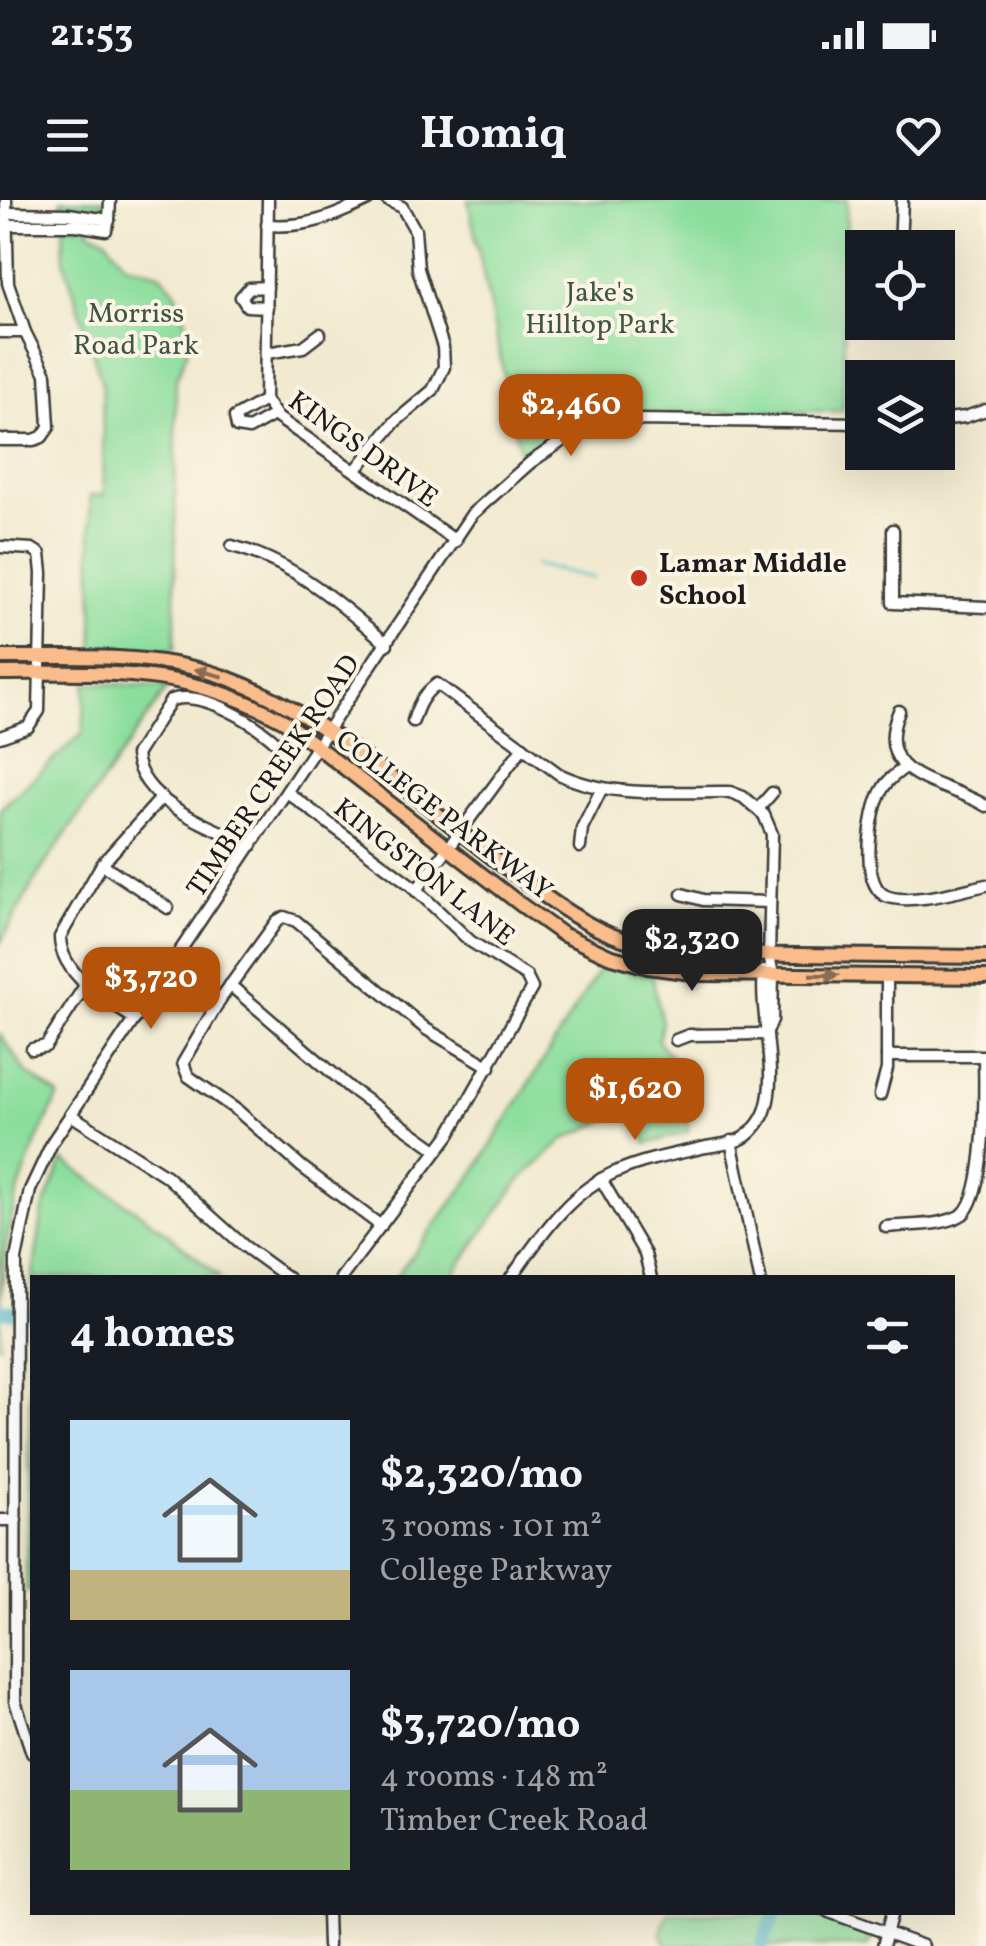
<!DOCTYPE html>
<meta charset="utf-8">
<style>
body{margin:0;font-family:Vollkorn,serif;background:#242831;color:#f1f3f6;height:100vh;display:flex;flex-direction:column;font-size:38px;white-space:nowrap}
*{box-sizing:border-box;margin:0}
p{font-size:32px;color:#9ea1a6}
.icon{flex:none;width:55px;height:55px;fill:none;stroke:currentColor;stroke-width:2;stroke-linecap:round;stroke-linejoin:round}
.map{position:relative;flex:1;overflow:hidden}
.drawer{position:absolute;left:30px;top:1075px;width:925px;height:640px;display:flex;flex-direction:column;background:#171b24;border-radius:0px;box-shadow:0 10px 40px #0002}
.drawer>*{flex:none}
.tools{position:absolute;left:845px;top:30px;display:grid;gap:20px}
.tools a{display:grid;place-items:center;width:110px;height:110px;border-radius:0px;background:#171b24;box-shadow:0 10px 40px #0002;font-size:50px}
.price{position:absolute;translate:-50% -85px;padding:0 22px;border-radius:20px;background:#b45309;color:#fff;font-size:32px;line-height:65px;filter:drop-shadow(0 2px 5px #0008)}
.price::after{content:'';position:absolute;left:50%;top:60px;width:30px;height:22px;margin-left:-15px;background:inherit;clip-path:polygon(0 0,100% 0,50% 100%)}
.price.on{background:#222;color:#fff}
ul{padding:0;list-style:none}
li{display:flex;align-items:center;gap:30px;height:250px;padding:0 40px}
li span{display:grid;place-items:center;flex:none;width:280px;height:200px;border-radius:0px;color:#555}
li>.icon{margin-inline-start:auto}
span .icon{width:120px;height:120px;fill:#fffc;stroke-width:1}
li b{font-size:42px}
h2{display:flex;justify-content:space-between;align-items:center;height:120px;padding:0 40px;font-size:42px}
.status{display:flex;justify-content:space-between;align-items:center;height:70px;padding:0 50px;background:#171b24;direction:ltr}
.status svg{height:28px;fill:currentColor}
header{display:flex;justify-content:space-between;align-items:center;height:130px;padding:0 40px;background:#171b24;font-size:45px;font-weight:700}
.map>svg:first-child{display:block}
.green{fill:#8cde9e;stroke:#547d5d;stroke-width:2.5}
.lines{fill:none;stroke-linecap:round;stroke-linejoin:round}
.stream{stroke:#4eb8cb;stroke-width:2.5}
.river{stroke:#4eb8cb;stroke-width:14}
.minor-casing{stroke:#3c3b37;stroke-width:15}
.major-casing{stroke:#3c3b37;stroke-width:18}
.minor{stroke:#fff;stroke-width:10}
.major{stroke:#f9bc8a;stroke-width:12}
.oneway{fill:#8a6c53}
.poi-dot{fill:#c8321e;stroke:#fcf5e5;stroke-width:4}
.labels{text-anchor:middle;stroke-width:8;stroke-linejoin:round;paint-order:stroke}
.park-label{font-size:28px;fill:#3e5643;stroke:#fcf5e5}
.street-label{font-size:28px;fill:#1c1c1c;stroke:#fcf5e5}
.poi-label{font-size:28px;font-weight:bold;fill:#1c1c1c;stroke:#fcf5e5;text-anchor:start}
</style>
<div class="status"><b>21:53</b><svg viewBox="0 0 49 12"><path d="M0 12V9h3v3zM5 12V6h3v6zM10 12V3h3v9zM15 12V0h3v12zM26 1h20v11H26zM47 4h2v5h-2z"/></svg></div>
<header><svg class="icon" aria-label="menu" viewBox="0 0 24 24"><path d="M4 6h16M4 12h16M4 18h16"/></svg>Homiq<svg class="icon" aria-label="heart" viewBox="0 0 24 24"><path d="M12 20l-8-8c-3-5 5-10 8-4 3-6 11-1 8 4z"/></svg></header>
<div class="map">
<svg width="986" height="1746" viewBox="0 0 986 1746">
<rect width="100%" height="100%" fill="#fcf5e5"/>
<filter id="ink" filterUnits="userSpaceOnUse"><feTurbulence type="fractalNoise" baseFrequency=".01" numOctaves="2"/><feDisplacementMap in="SourceGraphic" scale="20" xChannelSelector="R" yChannelSelector="G"/><feConvolveMatrix kernelMatrix="1 2 1 2 8 2 1 2 1" color-interpolation-filters="sRGB"/></filter>
<filter id="wash" filterUnits="userSpaceOnUse"><feTurbulence type="fractalNoise" baseFrequency=".0048" numOctaves="4" result="noise"/><feDisplacementMap in="SourceGraphic" scale="40" xChannelSelector="R" yChannelSelector="G"/><feGaussianBlur stdDeviation="2.25" result="paint"/><feColorMatrix in="noise" values="0 0 0 0 0 0 0 0 0 0 0 0 0 0 0 0 0 1.4 0 .05"/><feComposite in="paint" operator="in"/></filter>
<g filter="url(#wash)">
<rect width="100%" height="100%" fill="#f1ead0"/>
<g class="green">
<path d="M 61,0 L 104,0 L 104,8 L 91,8 L 89,30 L 105,38 L 126,64 L 160,73 L 176,92 L 187,125 L 187,152 L 176,180 L 175,449 L 94,450 L 90,296 L 104,295 L 102,183 L 64,60 L 63,25 L 79,26 L 82,7 L 61,6 Z"/>
<path d="M 468,0 L 847,0 L 843,211 L 617,213 L 559,233 L 521,258 Z"/>
<path d="M 86,483 L 168,487 L 39,673 L 0,743 L 0,609 L 83,533 Z"/>
<path d="M 605,760 L 630,770 L 652,774 L 662,823 L 658,841 L 671,856 L 689,932 L 647,944 L 633,908 L 565,939 L 521,979 L 451,1077 L 395,1078 L 473,975 Z"/>
<path d="M 0,834 L 26,872 L 59,896 C 10,990 1,1042 0,1147 Z"/>
<path d="M 63,960 L 158,1026 L 220,1077 L 32,1078 L 32,1391 L 26,1391 L 32,1080 L 43,1010 Z"/>
<path d="M 668,1712 L 807,1713 L 873,1732 L 868,1746 L 667,1746 L 661,1732 Z"/>
</g>
<g class="lines">
<path class="stream" d="M 535,365 L 593,378"/>
<g class="river">
<path d="M 0,1111 L 32,1114"/>
<path d="M 761,1746 L 776,1712"/>
</g>
</g>
</g>
<g filter="url(#ink)">
<g class="lines">
<g class="minor-casing">
<g id="minor">
<path d="M 268,0 L 265,200 L 278,218 L 456,341"/>
<path d="M 6,13 L 68,14 L 109,20"/>
<path d="M 109,20 L 110,0"/>
<path d="M 6,25 L 76,25 L 106,30 L 109,20"/>
<path d="M 267,25 C 307,28 333,17 368,0"/>
<path d="M 900,48 L 902,0"/>
<path d="M 267,87 L 249,88 L 241,97 L 247,106 L 267,107"/>
<path d="M 0,132 L 25,132"/>
<path d="M 267,153 L 303,147 L 320,134"/>
<path d="M 265,200 L 235,217 L 237,227 L 249,229 L 274,215"/>
<path d="M 938,220 L 965,217 L 986,210"/>
<path d="M 0,240 L 34,240 L 42,237 L 49,227 L 46,174 L 25,132 L 8,83 L 6,0"/>
<path d="M 355,271 L 395,222 L 433,190 L 444,167 L 443,147 L 418,69 L 415,30 L 402,7 L 387,0"/>
<path d="M 893,330 L 893,403 L 986,407"/>
<path d="M 232,346 C 292,361 341,404 387,444"/>
<path d="M 0,347 L 32,349 L 40,354 L 42,373 L 39,511 L 28,527 L 0,537"/>
<path d="M 899,511 C 870,580 946,581 986,606"/>
<path d="M 413,521 C 418,505 423,494 437,484 L 559,574 C 610,599 674,591 730,592 L 743,597 L 764,615 L 772,634 L 769,755 L 773,775 L 772,820 L 766,834"/>
<path d="M 904,568 C 896,574 887,580 882,590 C 870,610 860,681 884,695 C 906,707 963,690 986,685"/>
<path d="M 287,592 L 411,685 L 470,741 L 526,776 L 532,788 L 449,935 L 341,1078"/>
<path d="M 758,609 L 772,593"/>
<path d="M 252,645 C 215,629 141,604 136,555 L 171,500 C 204,490 255,523 278,544"/>
<path d="M 580,647 L 582,628 L 601,590"/>
<path d="M 102,664 L 168,708"/>
<path d="M 416,691 L 523,547"/>
<path d="M 682,694 L 703,700 L 770,702"/>
<path d="M 230,785 L 351,889 L 437,950"/>
<path d="M 135,819 C 107,802 60,774 60,737 L 102,664 L 162,597"/>
<path d="M 676,840 L 689,835 L 766,834"/>
<path d="M 32,849 L 46,846 L 86,784"/>
<path d="M 887,856 L 986,856"/>
<path d="M 880,895 L 887,869 L 887,776"/>
<path d="M 71,915 L 166,976 L 244,1046 L 288,1078"/>
<path d="M 731,941 L 760,1078"/>
<path d="M 601,979 L 645,1054 L 651,1078"/>
<path d="M 381,1026 L 302,967 L 238,911 L 188,876 L 183,863 L 221,798 L 277,721 L 284,717 L 296,721 L 426,829 L 490,867"/>
<path d="M 886,1027 C 909,1024 943,1027 963,1014 C 986,992 985,895 984,857"/>
<path d="M 511,1078 C 540,1037 569,991 618,971 C 646,959 676,954 706,947 C 717,945 733,944 743,938 C 753,932 763,919 766,908 C 778,871 759,813 764,771"/>
<path d="M 0,1320 L 16,1320"/>
<path d="M 32,1553 L 15,1501 L 16,1059 L 30,990 L 53,941 L 472,314 L 531,262 L 568,237 L 594,226 L 635,220 L 862,223"/>
<path d="M 327,1712 L 328,1746"/>
<path d="M 829,1712 L 923,1746"/>
<path d="M 883,1746 L 892,1712"/>
</g>
</g>
<g class="major-casing">
<g id="major">
<path d="M 0,457 C 75,458 155,451 227,478 C 330,516 421,605 509,670 C 538,691 566,713 598,729 C 634,747 677,752 717,754 L 986,757"/>
<path d="M 0,473 C 107,473 186,466 284,521 L 520,704 L 562,734 L 609,756 L 648,767 L 699,774 L 986,777"/>
</g>
</g>
<use href="#minor" class="minor"/>
<use href="#major" class="major"/>
</g>
<defs><path id="oneway-solid" d="M-6-.8H1V-3.2L6.5 0L1 3.2V.8H-6Z" transform="scale(2.5)"/></defs>
<g class="oneway">
<use href="#oneway-solid" transform="translate(209 473) rotate(-165)"/>
<use href="#oneway-solid" transform="translate(824 775) rotate(1)"/>
</g>
</g>
<circle class="poi-dot" cx="639" cy="378" r="10"/>
<g class="labels">
<g class="park-label">
<text x="600" y="101">Jake's<tspan x="600" dy="32">Hilltop Park</tspan></text>
<text x="136" y="122">Morriss<tspan x="136" dy="32">Road Park</tspan></text>
</g>
<g class="street-label">
<text transform="translate(364 248) rotate(36)" y="10">KINGS DRIVE</text>
<text transform="translate(272 575) rotate(-56)" y="10">TIMBER CREEK ROAD</text>
<text transform="translate(445 614) rotate(37)" y="10">COLLEGE PARKWAY</text>
<text transform="translate(425 671) rotate(38)" y="10">KINGSTON LANE</text>
</g>
<g class="poi-label">
<text x="659" y="372">Lamar Middle<tspan x="659" dy="32">School</tspan></text>
</g>
</g>
</svg>
<div class="tools">
<a><svg class="icon" aria-label="locate" viewBox="0 0 24 24"><circle cx="12" cy="12" r="6"/><path d="M12 2v4M12 18v4M2 12h4M18 12h4"/></svg></a>
<a><svg class="icon" aria-label="layers" viewBox="0 0 24 24"><path d="M12 4l9 5-9 5-9-5zM3 14l9 5 9-5"/></svg></a>
</div>
<b class="price" style="left:571px;top:259px">$2,460</b>
<b class="price on" style="left:692px;top:794px">$2,320</b>
<b class="price" style="left:151px;top:832px">$3,720</b>
<b class="price" style="left:635px;top:943px">$1,620</b>
<section class="drawer">
<h2>4 homes<svg class="icon" aria-label="filters" viewBox="0 0 24 24"><path d="M4 7h16M4 17h16"/><circle cx="9" cy="7" r="2"/><circle cx="15" cy="17" r="2"/></svg></h2>
<ul>
<li><span style="background:linear-gradient(#bfe0f5 75%,#c2b280 0)"><svg class="icon" aria-label="home" viewBox="0 0 24 24"><path d="M3 11l9-7 9 7M6 9v11h12V9"/></svg></span><div><b>$2,320/mo</b><p>3 rooms · 101 m²</p><p>College Parkway</p></div></li>
<li><span style="background:linear-gradient(#a9c7e8 60%,#8fb573 0)"><svg class="icon" aria-label="home" viewBox="0 0 24 24"><path d="M3 11l9-7 9 7M6 9v11h12V9"/></svg></span><div><b>$3,720/mo</b><p>4 rooms · 148 m²</p><p>Timber Creek Road</p></div></li>
</ul>
</section>
</div>
